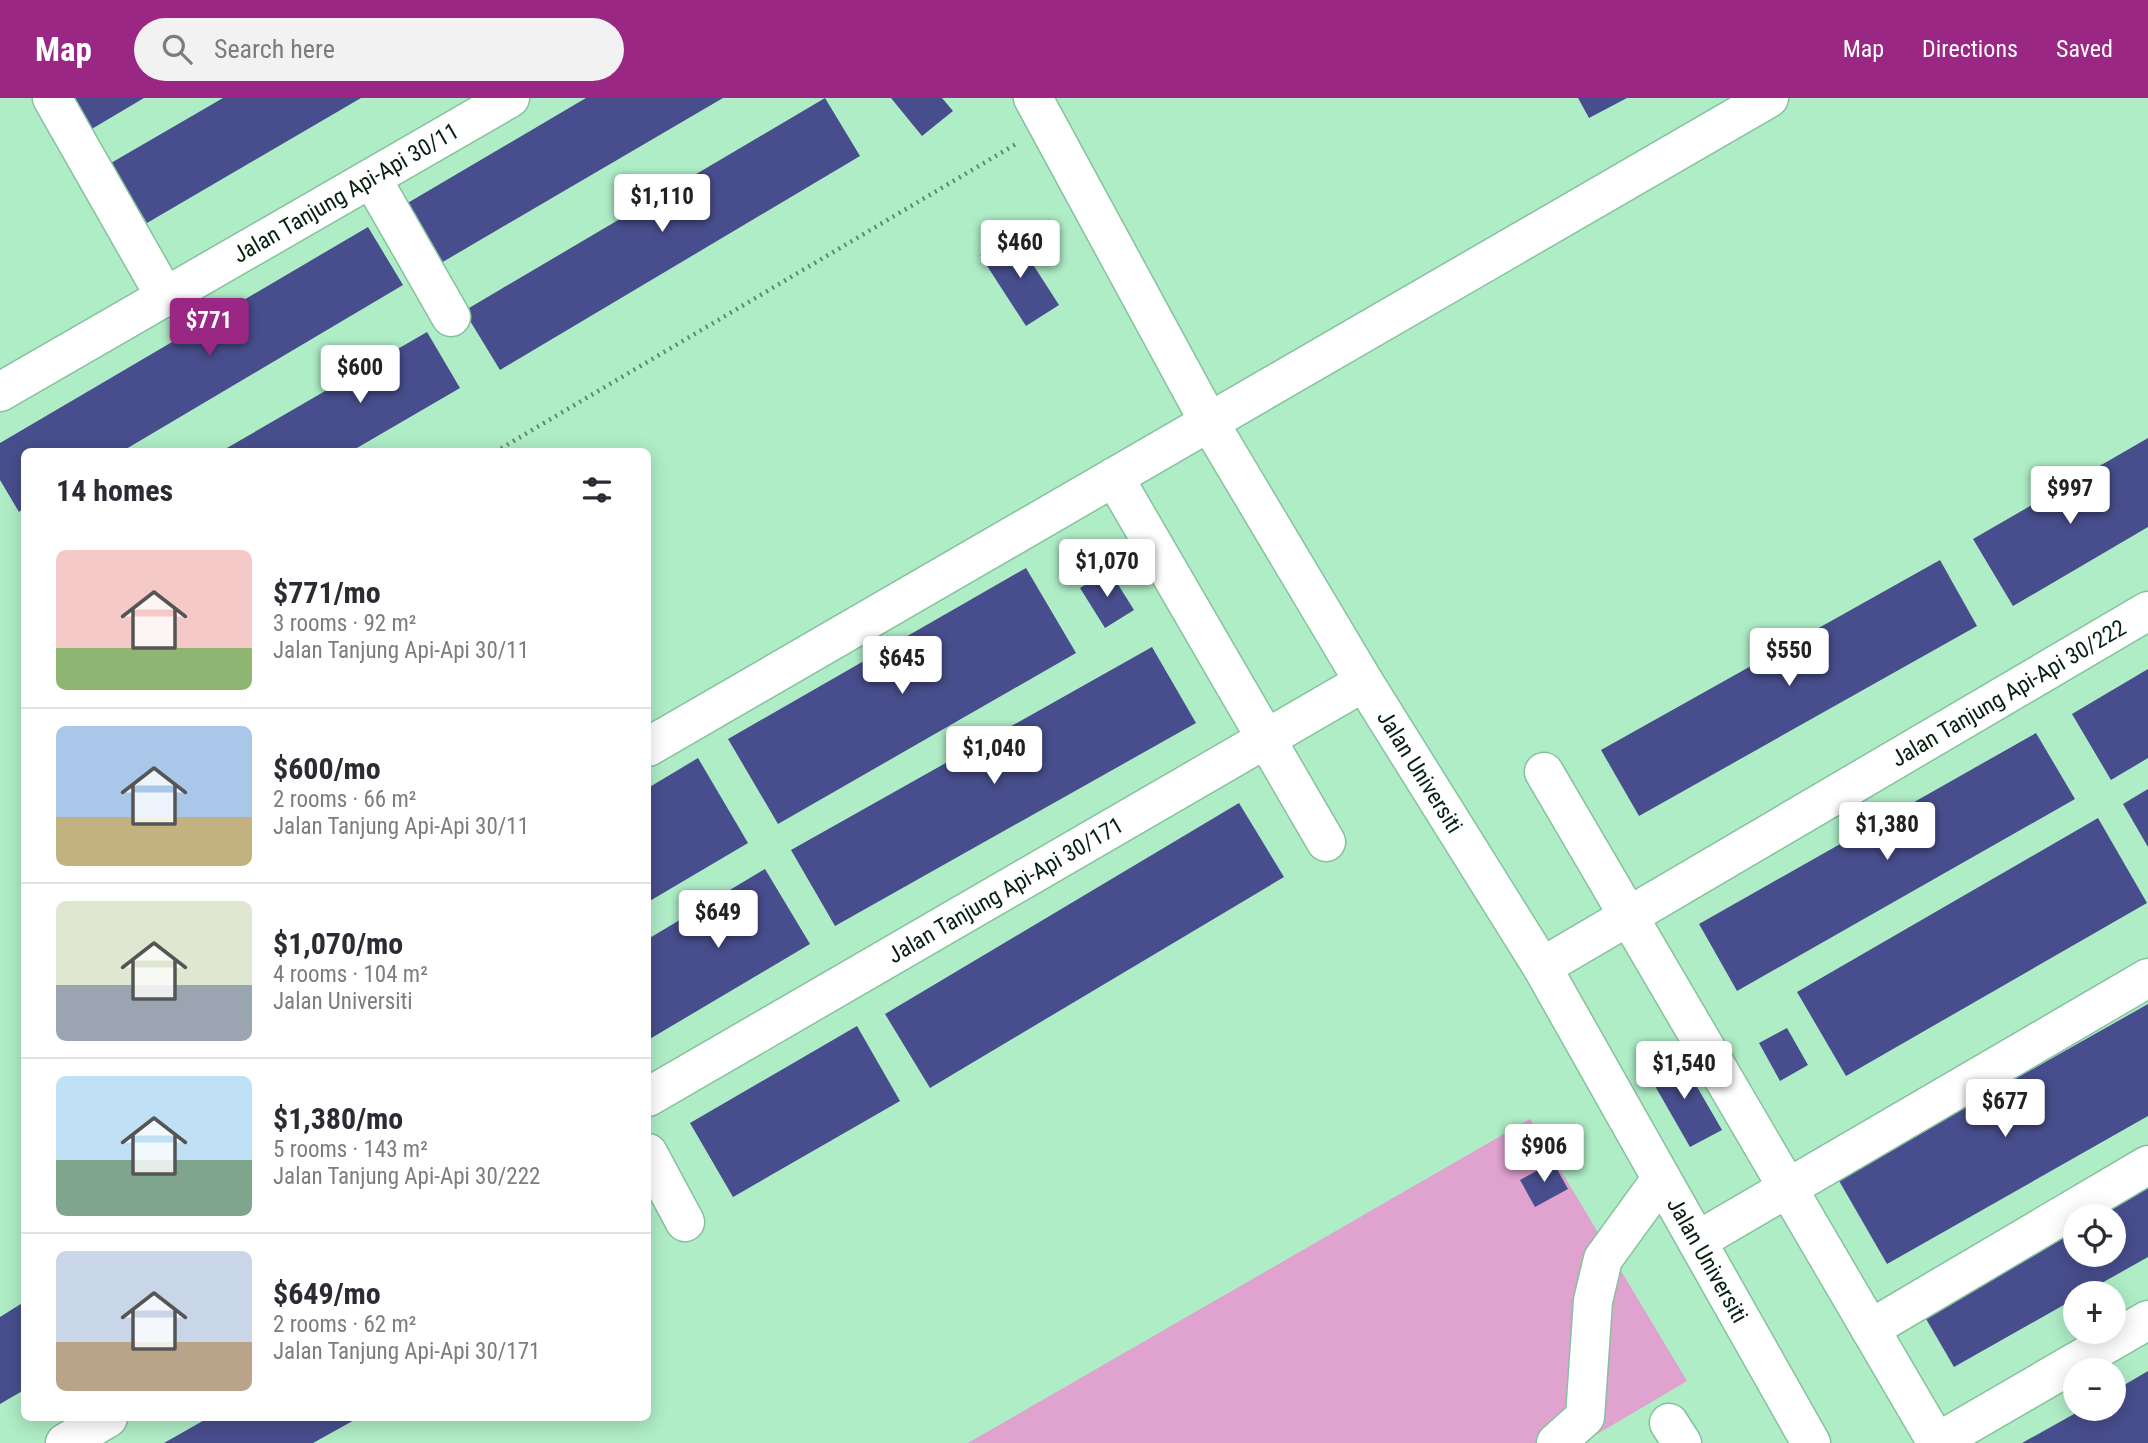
<!DOCTYPE html>
<meta charset="utf-8">
<style>
body{margin:0;font-family:"Roboto Condensed",sans-serif;background:#f2f2f3;color:#2b2b33;height:100vh;display:flex;flex-direction:column;font-size:26px;white-space:nowrap}
*{box-sizing:border-box;margin:0}
p{font-size:23px;color:#7c7c81}
.icon{flex:none;width:38px;height:38px;fill:none;stroke:currentColor;stroke-width:2;stroke-linecap:round;stroke-linejoin:round}
.map{position:relative;flex:1;overflow:hidden}
.side{position:absolute;left:21px;top:350px;width:630px;height:973px;display:flex;flex-direction:column;background:#fff;border-radius:10px;box-shadow:0 4px 18px #0003}
.side>*{flex:none}
.controls{position:absolute;left:2063px;top:1106px;display:grid;gap:14px}
.controls a{display:grid;place-items:center;width:63px;height:63px;border-radius:50%;background:#fff;box-shadow:0 4px 18px #0003;font-size:35px}
.price{position:absolute;translate:-50% -60px;padding:0 16px;border-radius:7px;background:#fff;color:#222;font-size:23px;line-height:46px;filter:drop-shadow(0 2px 4px #0008)}
.price::after{content:'';position:absolute;left:50%;top:42px;width:21px;height:16px;margin-left:-10px;background:inherit;clip-path:polygon(0 0,100% 0,50% 100%)}
.price.current{background:#9a2784;color:#fff}
ul{padding:0;list-style:none}
li{display:flex;align-items:center;gap:21px;height:175px;padding:0 35px}
li+li{border-top:2px solid #e1e1e2}
li span{display:grid;place-items:center;flex:none;width:196px;height:140px;border-radius:10px;color:#555}
li>.icon{margin-inline-start:auto}
span .icon{width:84px;height:84px;fill:#fffc;stroke-width:1}
li b{font-size:30px}
h2{display:flex;justify-content:space-between;align-items:center;height:84px;padding:0 35px;font-size:30px}
header{display:flex;align-items:center;gap:42px;box-sizing:border-box;height:98px;padding:0 35px;background:#9a2784;color:#fff}
header strong{font-size:33px}
nav{display:flex;gap:38px;margin-inline-start:auto;font-size:24px}
.search{width:490px;height:63px;background:#f2f2f3;display:flex;align-items:center;gap:18px;box-sizing:border-box;padding:0 24px;border-radius:38px;color:#7c7c81;font-size:26px}
.map>svg:first-child{display:block}
.green{fill:#e0a2cf}
.building{fill:#484e8d;fill-rule:evenodd}
.lines{fill:none;stroke-linecap:round;stroke-linejoin:round}
.minor-casing{stroke:#85c29d;stroke-width:41}
.path{stroke:#5f8c71;stroke-width:4.5;stroke-dasharray:2 5;stroke-linecap:butt}
.minor{stroke:#fff;stroke-width:38}
.labels{text-anchor:middle;stroke-width:7;stroke-linejoin:round;paint-order:stroke}
.street-label{font-size:23px;fill:#072012;stroke:#afedc7}
</style>
<header>
<strong>Map</strong>
<div class="search"><svg class="icon" aria-label="search" viewBox="0 0 24 24"><circle cx="10" cy="10" r="6"/><path d="M15 15l6 6"/></svg>Search here</div>
<nav><a>Map</a><a>Directions</a><a>Saved</a></nav>
</header>
<div class="map">
<svg width="2148" height="1345" viewBox="0 0 2148 1345">
<rect width="100%" height="100%" fill="#afedc7"/>
<path class="green" d="M 1530,1021 L 1687,1283 L 1582,1345 L 968,1345 Z"/>
<g class="building">
<path d="M 71,0 L 144,0 L 90,32 Z"/>
<path d="M 223,0 L 361,0 L 147,125 L 111,65 Z"/>
<path d="M 586,0 L 723,0 L 429,172 L 394,113 Z"/>
<path d="M 825,0 L 860,58 L 500,272 L 464,213 Z"/>
<path d="M 891,0 L 942,0 L 953,13 L 922,38 Z"/>
<path d="M 1578,0 L 1627,0 L 1589,20 Z"/>
<path d="M 368,129 L 403,187 L 121,354 L 24,354 L 24,410 L 19,414 L 0,382 L 0,345 Z"/>
<path d="M 1014,137 L 1059,207 L 1026,228 L 980,157 Z"/>
<path d="M 427,234 L 460,290 L 350,354 L 220,354 Z"/>
<path d="M 2148,340 L 2148,429 L 2013,508 L 1973,441 Z"/>
<path d="M 1940,462 L 1977,528 L 1639,718 L 1601,652 Z"/>
<path d="M 1026,470 L 1076,555 L 778,726 L 728,641 Z"/>
<path d="M 1109,472 L 1134,512 L 1105,530 L 1080,490 Z"/>
<path d="M 1152,549 L 1196,625 L 835,828 L 791,752 Z"/>
<path d="M 2148,571 L 2148,660 L 2111,682 L 2072,616 Z"/>
<path d="M 2036,635 L 2075,701 L 1737,893 L 1699,826 Z"/>
<path d="M 698,660 L 748,745 L 648,804 L 648,690 Z"/>
<path d="M 2148,691 L 2148,749 L 2123,706 Z"/>
<path d="M 1239,705 L 1284,779 L 930,990 L 885,916 Z"/>
<path d="M 2098,720 L 2147,805 L 1846,978 L 1797,894 Z"/>
<path d="M 765,771 L 810,846 L 648,942 L 648,841 Z"/>
<path d="M 2148,906 L 2148,1018 L 1887,1166 L 1838,1081 Z"/>
<path d="M 857,928 L 900,1003 L 733,1099 L 690,1025 Z"/>
<path d="M 1787,930 L 1808,967 L 1780,983 L 1759,945 Z"/>
<path d="M 1678,956 L 1722,1032 L 1690,1049 L 1647,974 Z"/>
<path d="M 2148,1060 L 2148,1159 L 2084,1195 L 2076,1195 L 2076,1200 L 1954,1269 L 1911,1195 ZM 2076,1118 L 2114,1118 L 2114,1157 L 2076,1157 Z"/>
<path d="M 1553,1064 L 1568,1091 L 1535,1109 L 1520,1082 Z"/>
<path d="M 24,1204 L 24,1292 L 0,1306 L 0,1219 Z"/>
<path d="M 2148,1273 L 2148,1345 L 2022,1345 L 2083,1311 L 2114,1311 L 2114,1293 Z"/>
<path d="M 208,1320 L 358,1320 L 313,1345 L 164,1345 Z"/>
</g>
<g class="lines">
<g class="minor-casing">
<g id="minor">
<path d="M 52,0 L 166,200"/>
<path id="s1" d="M 1033,0 L 1209,324 L 1364,584 L 1542,869 L 1811,1345"/>
<path d="M 372,81 L 451,219"/>
<path id="s2" d="M 0,294 L 510,0"/>
<path d="M 1114,379 L 1326,744"/>
<path d="M 648,649 L 1769,0"/>
<path d="M 1544,674 L 1937,1345"/>
<path id="s3" d="M 1542,869 L 2148,513"/>
<path id="s4" d="M 648,999 L 1364,584"/>
<path d="M 648,1055 L 685,1124"/>
<path d="M 1697,1143 L 2148,880"/>
<path d="M 1870,1231 L 2148,1067"/>
<path d="M 1669,1325 L 1682,1345"/>
<path d="M 65,1345 L 108,1320"/>
<path d="M 1556,1345 L 1585,1319 L 1593,1203 L 1603,1161 L 1661,1081"/>
<path d="M 1936,1345 L 2148,1222"/>
</g>
</g>
<path class="path" d="M 495,354 L 1016,46"/>
<use href="#minor" class="minor"/>
</g>
<g class="labels">
<g class="street-label">
<text dy="8" stroke="none"><textPath href="#s2" startOffset="399">Jalan Tanjung Api-Api 30/11</textPath></text>
<text dy="8" stroke="none"><textPath href="#s3" startOffset="541">Jalan Tanjung Api-Api 30/222</textPath></text>
<text dy="8" stroke="none"><textPath href="#s1" startOffset="777">Jalan Universiti</textPath></text>
<text dy="8" stroke="none"><textPath href="#s4" startOffset="413">Jalan Tanjung Api-Api 30/171</textPath></text>
<text dy="8" stroke="none"><textPath href="#s1" startOffset="1344">Jalan Universiti</textPath></text>
</g>
</g>
</svg>
<div class="controls">
<a><svg class="icon" aria-label="locate" viewBox="0 0 24 24"><circle cx="12" cy="12" r="6"/><path d="M12 2v4M12 18v4M2 12h4M18 12h4"/></svg></a>
<a>+</a>
<a>−</a>
</div>
<b class="price" style="left:662px;top:136px">$1,110</b>
<b class="price" style="left:1020px;top:182px">$460</b>
<b class="price current" style="left:209px;top:260px">$771</b>
<b class="price" style="left:360px;top:307px">$600</b>
<b class="price" style="left:2070px;top:428px">$997</b>
<b class="price" style="left:1107px;top:501px">$1,070</b>
<b class="price" style="left:1789px;top:590px">$550</b>
<b class="price" style="left:902px;top:598px">$645</b>
<b class="price" style="left:994px;top:688px">$1,040</b>
<b class="price" style="left:1887px;top:764px">$1,380</b>
<b class="price" style="left:718px;top:852px">$649</b>
<b class="price" style="left:1684px;top:1003px">$1,540</b>
<b class="price" style="left:2005px;top:1041px">$677</b>
<b class="price" style="left:1544px;top:1086px">$906</b>
<section class="side">
<h2>14 homes<svg class="icon" aria-label="filters" viewBox="0 0 24 24"><path d="M4 7h16M4 17h16"/><circle cx="9" cy="7" r="2"/><circle cx="15" cy="17" r="2"/></svg></h2>
<ul>
<li><span style="background:linear-gradient(#f6c9c9 70%,#8fb573 0)"><svg class="icon" aria-label="home" viewBox="0 0 24 24"><path d="M3 11l9-7 9 7M6 9v11h12V9"/></svg></span><div><b>$771/mo</b><p>3 rooms · 92 m²</p><p>Jalan Tanjung Api-Api 30/11</p></div></li>
<li><span style="background:linear-gradient(#a9c7e8 65%,#c2b280 0)"><svg class="icon" aria-label="home" viewBox="0 0 24 24"><path d="M3 11l9-7 9 7M6 9v11h12V9"/></svg></span><div><b>$600/mo</b><p>2 rooms · 66 m²</p><p>Jalan Tanjung Api-Api 30/11</p></div></li>
<li><span style="background:linear-gradient(#dfe7d0 60%,#9aa5b1 0)"><svg class="icon" aria-label="home" viewBox="0 0 24 24"><path d="M3 11l9-7 9 7M6 9v11h12V9"/></svg></span><div><b>$1,070/mo</b><p>4 rooms · 104 m²</p><p>Jalan Universiti</p></div></li>
<li><span style="background:linear-gradient(#bfe0f5 60%,#7fa58c 0)"><svg class="icon" aria-label="home" viewBox="0 0 24 24"><path d="M3 11l9-7 9 7M6 9v11h12V9"/></svg></span><div><b>$1,380/mo</b><p>5 rooms · 143 m²</p><p>Jalan Tanjung Api-Api 30/222</p></div></li>
<li><span style="background:linear-gradient(#c9d6e8 65%,#b9a48a 0)"><svg class="icon" aria-label="home" viewBox="0 0 24 24"><path d="M3 11l9-7 9 7M6 9v11h12V9"/></svg></span><div><b>$649/mo</b><p>2 rooms · 62 m²</p><p>Jalan Tanjung Api-Api 30/171</p></div></li>
</ul>
</section>
</div>
